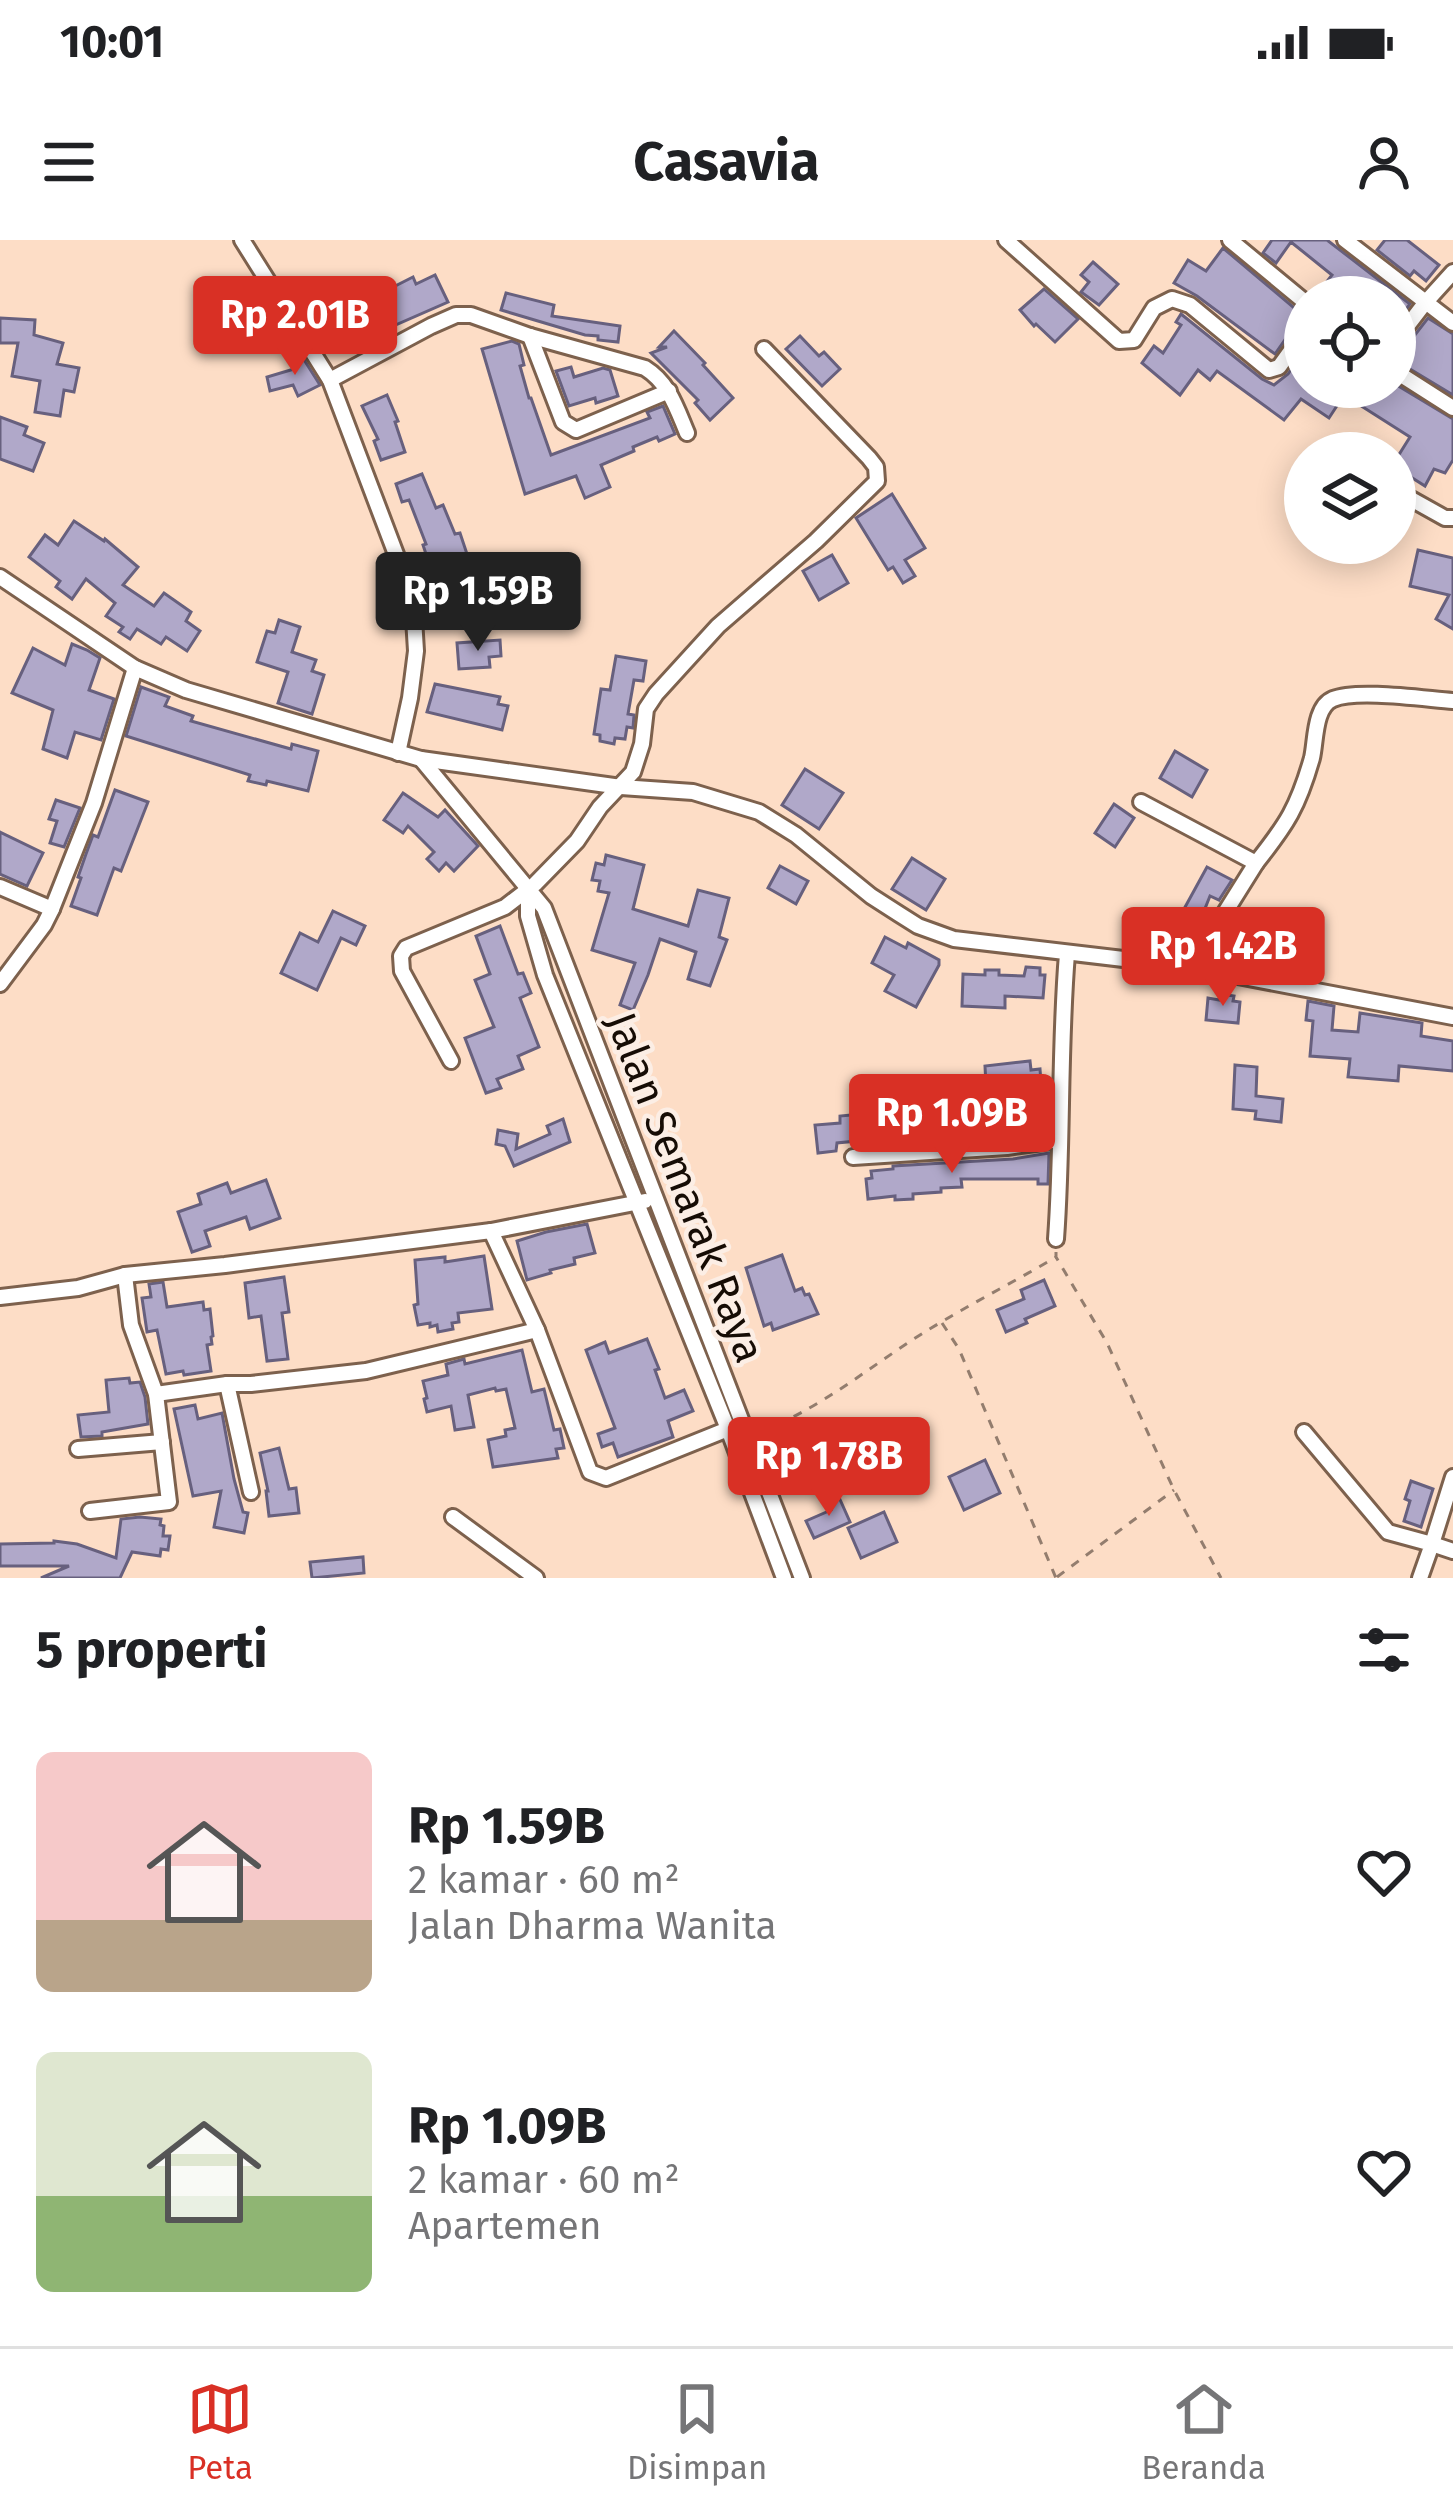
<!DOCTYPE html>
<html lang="id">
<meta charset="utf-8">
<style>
body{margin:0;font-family:"Fira Sans",sans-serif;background:#f6f6f6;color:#202124;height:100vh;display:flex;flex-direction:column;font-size:45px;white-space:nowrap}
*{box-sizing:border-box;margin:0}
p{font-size:39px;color:#757577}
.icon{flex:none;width:66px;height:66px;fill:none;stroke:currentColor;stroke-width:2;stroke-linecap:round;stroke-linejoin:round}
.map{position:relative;height:1338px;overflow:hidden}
.panel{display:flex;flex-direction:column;background:#fff;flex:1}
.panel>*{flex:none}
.tools{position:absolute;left:1284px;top:36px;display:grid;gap:24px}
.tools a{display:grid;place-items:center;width:132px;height:132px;border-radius:50%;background:#fff;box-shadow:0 6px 30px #0003;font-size:60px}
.price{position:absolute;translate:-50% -102px;padding:0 27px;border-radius:12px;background:#d93025;color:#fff;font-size:39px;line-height:78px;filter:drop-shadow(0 3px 6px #0008)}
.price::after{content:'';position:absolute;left:50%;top:72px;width:36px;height:27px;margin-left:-18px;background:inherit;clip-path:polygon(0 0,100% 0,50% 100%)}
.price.current{background:#222;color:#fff}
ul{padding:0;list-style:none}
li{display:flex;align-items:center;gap:36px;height:300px;padding:0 36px}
li span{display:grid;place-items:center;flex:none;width:336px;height:240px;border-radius:18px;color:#555}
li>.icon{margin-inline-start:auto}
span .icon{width:144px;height:144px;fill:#fffc;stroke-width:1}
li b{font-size:51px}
h2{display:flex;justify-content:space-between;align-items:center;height:144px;padding:0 36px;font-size:51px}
.status{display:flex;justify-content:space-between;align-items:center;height:84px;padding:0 60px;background:#fff;direction:ltr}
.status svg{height:33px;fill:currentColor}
header{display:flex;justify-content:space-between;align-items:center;height:156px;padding:0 36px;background:#fff;font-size:54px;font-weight:700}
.tab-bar{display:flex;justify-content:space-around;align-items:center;height:168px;border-top:3px solid #e0e0e0;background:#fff;font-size:33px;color:#757577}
.tab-bar a{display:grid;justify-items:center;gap:6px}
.tab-bar .current{color:#d93025}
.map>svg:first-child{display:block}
.building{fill:#b0a8c9;stroke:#67607e;stroke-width:3}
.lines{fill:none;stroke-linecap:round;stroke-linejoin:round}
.minor-casing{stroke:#7d614d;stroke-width:20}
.path{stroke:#937d6e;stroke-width:3;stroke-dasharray:9 9;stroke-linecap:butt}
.minor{stroke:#fff;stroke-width:14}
.labels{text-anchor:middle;stroke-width:9;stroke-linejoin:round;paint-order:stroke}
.street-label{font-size:42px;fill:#160c05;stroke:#fceee5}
</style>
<div class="status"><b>10:01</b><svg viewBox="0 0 49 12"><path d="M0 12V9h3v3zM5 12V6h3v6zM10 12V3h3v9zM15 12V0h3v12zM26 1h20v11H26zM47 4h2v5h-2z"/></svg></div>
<header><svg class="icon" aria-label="menu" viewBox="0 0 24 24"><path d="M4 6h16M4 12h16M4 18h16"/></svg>Casavia<svg class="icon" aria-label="person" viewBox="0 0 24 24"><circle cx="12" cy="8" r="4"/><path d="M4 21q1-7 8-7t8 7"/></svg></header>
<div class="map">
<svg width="1453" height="1338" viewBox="0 0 1453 1338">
<rect width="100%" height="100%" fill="#fdddc6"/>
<g class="building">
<path d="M 1272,0 L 1327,0 L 1410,64 L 1395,84 L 1395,54 L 1393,57 L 1315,57 L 1332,35 L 1291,2 L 1276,23 L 1263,13 Z"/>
<path d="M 1385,0 L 1407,0 L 1439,25 L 1426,41 L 1414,31 L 1410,36 L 1377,10 Z"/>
<path d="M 1223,8 L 1305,77 L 1305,80 L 1296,84 L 1275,114 L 1197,56 L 1174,43 L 1188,20 L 1206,31 Z"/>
<path d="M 1093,22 L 1118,44 L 1099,65 L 1081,52 L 1089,42 L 1081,35 Z"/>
<path d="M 435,35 L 448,62 L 368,97 L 354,67 L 413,37 L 416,44 Z"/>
<path d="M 1044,49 L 1078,79 L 1055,102 L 1036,84 L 1034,86 L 1020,70 Z"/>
<path d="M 506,53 L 554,65 L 552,76 L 620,86 L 618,102 L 598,100 L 598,96 L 585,95 L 501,70 Z"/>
<path d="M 1181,74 L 1262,139 L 1274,145 L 1288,134 L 1305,110 L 1305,147 L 1395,147 L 1395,144 L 1453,179 L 1453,220 L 1445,233 L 1434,229 L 1425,246 L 1395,227 L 1395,221 L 1410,197 L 1344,155 L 1329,178 L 1301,159 L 1284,180 L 1217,131 L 1210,140 L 1198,130 L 1180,155 L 1142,123 L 1154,106 L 1163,113 L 1181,85 L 1176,82 Z"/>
<path d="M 0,78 L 35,80 L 34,95 L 63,103 L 57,124 L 79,128 L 74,152 L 64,150 L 60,176 L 35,172 L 40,141 L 12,136 L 18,103 L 0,103 Z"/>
<path d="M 1428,78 L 1453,94 L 1453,155 L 1395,120 L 1395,113 L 1404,109 Z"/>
<path d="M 674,91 L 705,123 L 703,125 L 733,158 L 710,180 L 695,163 L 698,160 L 651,113 L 667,107 L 659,107 Z"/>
<path d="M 800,96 L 819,116 L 824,112 L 840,129 L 822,146 L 786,109 Z"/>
<path d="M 512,101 L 519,104 L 524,125 L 520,126 L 529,158 L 531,158 L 551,215 L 650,178 L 647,172 L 663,166 L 675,194 L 659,201 L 657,197 L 633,207 L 634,211 L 601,225 L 610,247 L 585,258 L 576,236 L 525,254 L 482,109 Z"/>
<path d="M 301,115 L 320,145 L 298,156 L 293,145 L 270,151 L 267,137 L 294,129 L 290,121 Z"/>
<path d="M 571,127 L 574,137 L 603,128 L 610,130 L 618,156 L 596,163 L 595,158 L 569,166 L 556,131 Z"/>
<path d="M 387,155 L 398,181 L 395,182 L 405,212 L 381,220 L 374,201 L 378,199 L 362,166 Z"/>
<path d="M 0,177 L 27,187 L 24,195 L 44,203 L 33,231 L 0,219 Z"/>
<path d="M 422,234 L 436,268 L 443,265 L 455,294 L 460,293 L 467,314 L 430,326 L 423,305 L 426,304 L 409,260 L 402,262 L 396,244 Z"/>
<path d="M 892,254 L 925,308 L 905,320 L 915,336 L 903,343 L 893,327 L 888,330 L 856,278 Z"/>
<path d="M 74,281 L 104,301 L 105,299 L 138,327 L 123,345 L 154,366 L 164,353 L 191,372 L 186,381 L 200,391 L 187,411 L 166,397 L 161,404 L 137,389 L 130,399 L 119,392 L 123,387 L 106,376 L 115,363 L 86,339 L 72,359 L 56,347 L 60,341 L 29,317 L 45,295 L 58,305 Z"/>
<path d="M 1418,310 L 1453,318 L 1453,389 L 1436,379 L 1449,355 L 1410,346 Z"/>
<path d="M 832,315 L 848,343 L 819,360 L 803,331 Z"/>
<path d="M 480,343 L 486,366 L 452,376 L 445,353 Z"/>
<path d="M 279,380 L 300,387 L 292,412 L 316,420 L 312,431 L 324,435 L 312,474 L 278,463 L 288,432 L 257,422 L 267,391 L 275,393 Z"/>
<path d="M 500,400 L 501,416 L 489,417 L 490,427 L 459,429 L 457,403 Z"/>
<path d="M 72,404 L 87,410 L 100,418 L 89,450 L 114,459 L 101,500 L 75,492 L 67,518 L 43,509 L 53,470 L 12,453 L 33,408 L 65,425 Z"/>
<path d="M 616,416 L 646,421 L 643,441 L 634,440 L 628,474 L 634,475 L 633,488 L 627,487 L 625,499 L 615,498 L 614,504 L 600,501 L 600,495 L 594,494 L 601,449 L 610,450 Z"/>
<path d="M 435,444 L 500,457 L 498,464 L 508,466 L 502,490 L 427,472 Z"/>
<path d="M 141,447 L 169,457 L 165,466 L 193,476 L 191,481 L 291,509 L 292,504 L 318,511 L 308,551 L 267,541 L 266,545 L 248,541 L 250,535 L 126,496 Z"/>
<path d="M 1175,511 L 1207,530 L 1192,557 L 1160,538 Z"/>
<path d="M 805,529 L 843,553 L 819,589 L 782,565 Z"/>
<path d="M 115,550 L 148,562 L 121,631 L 114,628 L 97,675 L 71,666 L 81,638 L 78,637 L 86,614 L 93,595 L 98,597 Z"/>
<path d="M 403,553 L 438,577 L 445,570 L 478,606 L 454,631 L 446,623 L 439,631 L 427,619 L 434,612 L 408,586 L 403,593 L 384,580 Z"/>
<path d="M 56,560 L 80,568 L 64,607 L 50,603 L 57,581 L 49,579 Z"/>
<path d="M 1114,564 L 1134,578 L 1115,607 L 1095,593 Z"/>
<path d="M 0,592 L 43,613 L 27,646 L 0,634 Z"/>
<path d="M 606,615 L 644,625 L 633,669 L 688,686 L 698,650 L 729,658 L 719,697 L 727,700 L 710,746 L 688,739 L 696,712 L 660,699 L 648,735 L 633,770 L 620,765 L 635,723 L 592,710 L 609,653 L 598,651 L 600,641 L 592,640 L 596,623 L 604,625 Z"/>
<path d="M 912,618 L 945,639 L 926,670 L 892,649 Z"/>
<path d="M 780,626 L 808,641 L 796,664 L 768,648 Z"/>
<path d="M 1207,627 L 1232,640 L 1219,660 L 1210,656 L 1202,676 L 1184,669 Z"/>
<path d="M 333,671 L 365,686 L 356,705 L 341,698 L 317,750 L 281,733 L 300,693 L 318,702 Z"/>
<path d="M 500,686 L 518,734 L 523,733 L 531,753 L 520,758 L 539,807 L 518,816 L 523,829 L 497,839 L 501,848 L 486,853 L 465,798 L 494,787 L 475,740 L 490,734 L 476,696 Z"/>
<path d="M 885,697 L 906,708 L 908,703 L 939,720 L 939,725 L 916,767 L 885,751 L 894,735 L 872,723 Z"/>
<path d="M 1026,727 L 1040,728 L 1040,735 L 1045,735 L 1043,758 L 1005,756 L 1005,768 L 962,766 L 963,734 L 985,735 L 985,730 L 999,730 L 999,735 L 1024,736 Z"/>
<path d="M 1220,754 L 1234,756 L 1233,761 L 1240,762 L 1238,783 L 1206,780 L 1208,758 L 1219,760 Z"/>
<path d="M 1308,761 L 1334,766 L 1332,790 L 1358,792 L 1360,773 L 1422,783 L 1421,796 L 1453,801 L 1453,831 L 1399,826 L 1398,841 L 1348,837 L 1350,819 L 1310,816 L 1313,781 L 1306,780 Z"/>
<path d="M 1030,821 L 1031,830 L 1040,829 L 1041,843 L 1032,843 L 1034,887 L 990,891 L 990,888 L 837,903 L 836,911 L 818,913 L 815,885 L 840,883 L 840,876 L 862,874 L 862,882 L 911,877 L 910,865 L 934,863 L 936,876 L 962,874 L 962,867 L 987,865 L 985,826 Z"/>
<path d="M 1235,825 L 1257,827 L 1256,856 L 1283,859 L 1281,882 L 1255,879 L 1256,871 L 1233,869 Z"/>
<path d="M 563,879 L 570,902 L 514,926 L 505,906 L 496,904 L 498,890 L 518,894 L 516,909 L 550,894 L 547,886 Z"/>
<path d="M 1049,913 L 1048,944 L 1038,944 L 1038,939 L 961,939 L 962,947 L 941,948 L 941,952 L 913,954 L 913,959 L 895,960 L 895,956 L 868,959 L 866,939 L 872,938 L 871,931 L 893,929 L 893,926 L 1013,919 Z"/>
<path d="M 266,940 L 280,978 L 250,989 L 246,977 L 205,991 L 210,1006 L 192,1012 L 178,972 L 201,964 L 198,954 L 227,943 L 231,953 Z"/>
<path d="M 587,984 L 595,1013 L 574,1018 L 575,1024 L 550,1030 L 551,1033 L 527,1040 L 517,1001 L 546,992 Z"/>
<path d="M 782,1015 L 795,1051 L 802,1048 L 805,1055 L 809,1054 L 818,1074 L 773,1090 L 771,1083 L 764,1086 L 746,1028 Z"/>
<path d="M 484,1016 L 492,1069 L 458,1073 L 459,1082 L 452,1083 L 453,1089 L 438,1092 L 437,1085 L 430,1087 L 430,1083 L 418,1085 L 414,1065 L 418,1064 L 415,1020 L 445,1017 L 445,1022 Z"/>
<path d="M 284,1037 L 289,1072 L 282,1073 L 288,1119 L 267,1121 L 261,1076 L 249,1078 L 245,1043 Z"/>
<path d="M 1044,1040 L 1055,1066 L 1025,1079 L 1027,1083 L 1006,1092 L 997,1070 L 1024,1059 L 1021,1050 Z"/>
<path d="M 163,1042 L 167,1067 L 203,1062 L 204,1070 L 210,1069 L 213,1096 L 211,1097 L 212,1104 L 207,1105 L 211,1131 L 184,1135 L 183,1131 L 166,1134 L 157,1090 L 147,1092 L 142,1058 L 151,1057 L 149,1044 Z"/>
<path d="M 647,1099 L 659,1129 L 655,1130 L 665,1158 L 684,1150 L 693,1171 L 668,1181 L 673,1197 L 618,1217 L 613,1203 L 602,1207 L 598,1194 L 615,1188 L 586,1110 L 605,1102 L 609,1113 Z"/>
<path d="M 522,1110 L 532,1152 L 544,1149 L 554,1190 L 560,1189 L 564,1208 L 556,1209 L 558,1218 L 493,1227 L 488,1200 L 506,1196 L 505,1190 L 515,1188 L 506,1149 L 496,1151 L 495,1148 L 468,1155 L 474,1187 L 455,1190 L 451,1166 L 427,1172 L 424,1159 L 427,1158 L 423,1141 L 448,1135 L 446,1124 L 464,1119 L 465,1124 Z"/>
<path d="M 129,1138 L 130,1143 L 140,1142 L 145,1157 L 148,1184 L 102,1192 L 102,1196 L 81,1197 L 78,1175 L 109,1172 L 106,1140 Z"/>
<path d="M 195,1165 L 198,1179 L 222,1173 L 234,1239 L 243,1272 L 248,1273 L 244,1293 L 214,1287 L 221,1251 L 193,1256 L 174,1169 Z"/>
<path d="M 279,1208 L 289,1249 L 296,1248 L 299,1273 L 269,1276 L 266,1251 L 268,1251 L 260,1213 Z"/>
<path d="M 985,1220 L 1000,1253 L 964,1270 L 949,1237 Z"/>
<path d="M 1411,1241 L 1433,1249 L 1421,1287 L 1404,1281 L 1410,1261 L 1405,1259 Z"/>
<path d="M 838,1255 L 850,1282 L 814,1298 L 806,1281 L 831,1270 L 827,1260 Z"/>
<path d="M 884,1272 L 897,1302 L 861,1318 L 848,1288 Z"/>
<path d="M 140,1277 L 161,1279 L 160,1285 L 164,1286 L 163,1296 L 170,1296 L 168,1310 L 161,1309 L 160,1316 L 132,1312 L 120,1338 L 41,1338 L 69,1326 L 0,1326 L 0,1304 L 54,1303 L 54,1301 L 77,1304 L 116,1318 L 121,1279 Z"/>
<path d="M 363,1317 L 364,1333 L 312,1338 L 310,1322 Z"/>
</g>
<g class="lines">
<g class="minor-casing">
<g id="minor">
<path d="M 242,0 L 330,140 L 405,338 L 414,378 L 416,411 L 410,458 L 398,513"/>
<path d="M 1006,0 L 1119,101 L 1134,100 L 1154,68 L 1172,59 L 1190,65 L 1269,130 L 1279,127 L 1305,91"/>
<path d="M 1230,0 L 1305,62"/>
<path d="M 1345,0 L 1453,83"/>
<path d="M 530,96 L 563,182 L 576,190 L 669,151"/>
<path d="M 1395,102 L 1425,63 L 1453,32"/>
<path d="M 1395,131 L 1453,168"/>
<path d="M 330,140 L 431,86 L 456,75 L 471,75 L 530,96 L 645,128 C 669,143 676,167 687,193"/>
<path d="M 1395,250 L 1445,278 L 1453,278"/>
<path d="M 0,337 L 135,428 L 186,450 L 421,519 L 621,547 L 693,552 L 759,572 L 796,595 L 871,656 L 899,674 L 918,686 L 954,699 L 1191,727 L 1453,777"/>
<path d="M 421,519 L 544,668 L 802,1338"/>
<path d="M 1141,562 L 1256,623 L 1191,727"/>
<path d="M 1256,623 C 1287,584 1298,567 1312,518 C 1316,501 1314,467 1333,459 C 1357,449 1425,459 1453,461"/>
<path d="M 0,647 L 52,669"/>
<path d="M 528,651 L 528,676 L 545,735 L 728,1189 L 784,1338"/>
<path d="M 0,744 L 44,685 L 52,669 L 94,563 L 135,428"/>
<path d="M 451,821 L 402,731 L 401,716 L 406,708 L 505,667 L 535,644 L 577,601 L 600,567 L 633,532 L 642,504 L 646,469 L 656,454 L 718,386 L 816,301 L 877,241 L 876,227 L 869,218 L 764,109"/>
<path d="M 853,917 L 1007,907 L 1058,900"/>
<path d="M 491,991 L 537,1090 L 590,1232 L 606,1238 L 728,1189"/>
<path d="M 1056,999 C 1063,904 1059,809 1067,714"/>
<path d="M 0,1057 L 78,1048 L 125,1035 L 225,1025 L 491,991 L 645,961"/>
<path d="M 227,1144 L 251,1252"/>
<path d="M 156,1154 L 227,1144 L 251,1144 L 366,1131 L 537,1090"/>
<path d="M 1304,1192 L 1388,1292 L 1432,1304 L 1420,1338"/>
<path d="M 78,1209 L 162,1202"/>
<path d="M 1453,1237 L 1432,1304 L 1453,1311"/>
<path d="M 90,1271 L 169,1262 L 156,1154 L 131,1085 L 125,1035"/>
<path d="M 453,1277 L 536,1338"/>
</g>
</g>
<g class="path">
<path d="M 1056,1012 L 1056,1017 L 1107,1103 L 1174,1250 L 1221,1338"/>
<path d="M 942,1083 L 959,1109 L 1056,1338"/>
<path d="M 761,1192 C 833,1162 879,1118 943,1081 C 980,1059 1019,1039 1056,1017"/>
<path d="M 1057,1337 L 1174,1250"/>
</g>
<use href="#minor" class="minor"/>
</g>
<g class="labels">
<g class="street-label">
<text transform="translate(686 947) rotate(69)" y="15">Jalan Semarak Raya</text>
</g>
</g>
</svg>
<div class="tools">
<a><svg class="icon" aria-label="locate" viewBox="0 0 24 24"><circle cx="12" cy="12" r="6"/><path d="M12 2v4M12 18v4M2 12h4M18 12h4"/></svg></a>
<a><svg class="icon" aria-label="layers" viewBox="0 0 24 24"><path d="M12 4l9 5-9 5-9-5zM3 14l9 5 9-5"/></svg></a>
</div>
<b class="price" style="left:295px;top:138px">Rp 2.01B</b>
<b class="price current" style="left:478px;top:414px">Rp 1.59B</b>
<b class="price" style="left:1223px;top:769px">Rp 1.42B</b>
<b class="price" style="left:952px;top:936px">Rp 1.09B</b>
<b class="price" style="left:829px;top:1279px">Rp 1.78B</b>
</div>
<section class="panel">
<h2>5 properti<svg class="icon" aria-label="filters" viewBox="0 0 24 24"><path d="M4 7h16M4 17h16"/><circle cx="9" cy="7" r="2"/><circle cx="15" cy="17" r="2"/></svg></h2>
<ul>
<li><span style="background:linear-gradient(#f6c9c9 70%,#b9a48a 0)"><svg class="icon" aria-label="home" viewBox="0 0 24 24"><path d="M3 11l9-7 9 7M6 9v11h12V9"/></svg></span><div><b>Rp 1.59B</b><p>2 kamar · 60 m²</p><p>Jalan Dharma Wanita</p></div><svg class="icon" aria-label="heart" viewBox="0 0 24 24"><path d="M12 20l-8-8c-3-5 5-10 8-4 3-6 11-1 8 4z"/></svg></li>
<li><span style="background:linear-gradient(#dfe7d0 60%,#8fb573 0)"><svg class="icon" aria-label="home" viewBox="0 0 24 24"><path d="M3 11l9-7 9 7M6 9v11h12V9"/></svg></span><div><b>Rp 1.09B</b><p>2 kamar · 60 m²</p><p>Apartemen</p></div><svg class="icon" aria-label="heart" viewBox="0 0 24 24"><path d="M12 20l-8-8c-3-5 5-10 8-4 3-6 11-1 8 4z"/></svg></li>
</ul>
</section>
<nav class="tab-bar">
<a class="current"><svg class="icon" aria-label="map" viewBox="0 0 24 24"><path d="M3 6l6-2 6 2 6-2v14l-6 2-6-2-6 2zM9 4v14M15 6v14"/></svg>Peta</a>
<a><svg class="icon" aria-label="saved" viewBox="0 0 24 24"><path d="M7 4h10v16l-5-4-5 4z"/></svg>Disimpan</a>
<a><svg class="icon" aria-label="home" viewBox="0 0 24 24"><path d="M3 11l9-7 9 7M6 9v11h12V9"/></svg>Beranda</a>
</nav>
